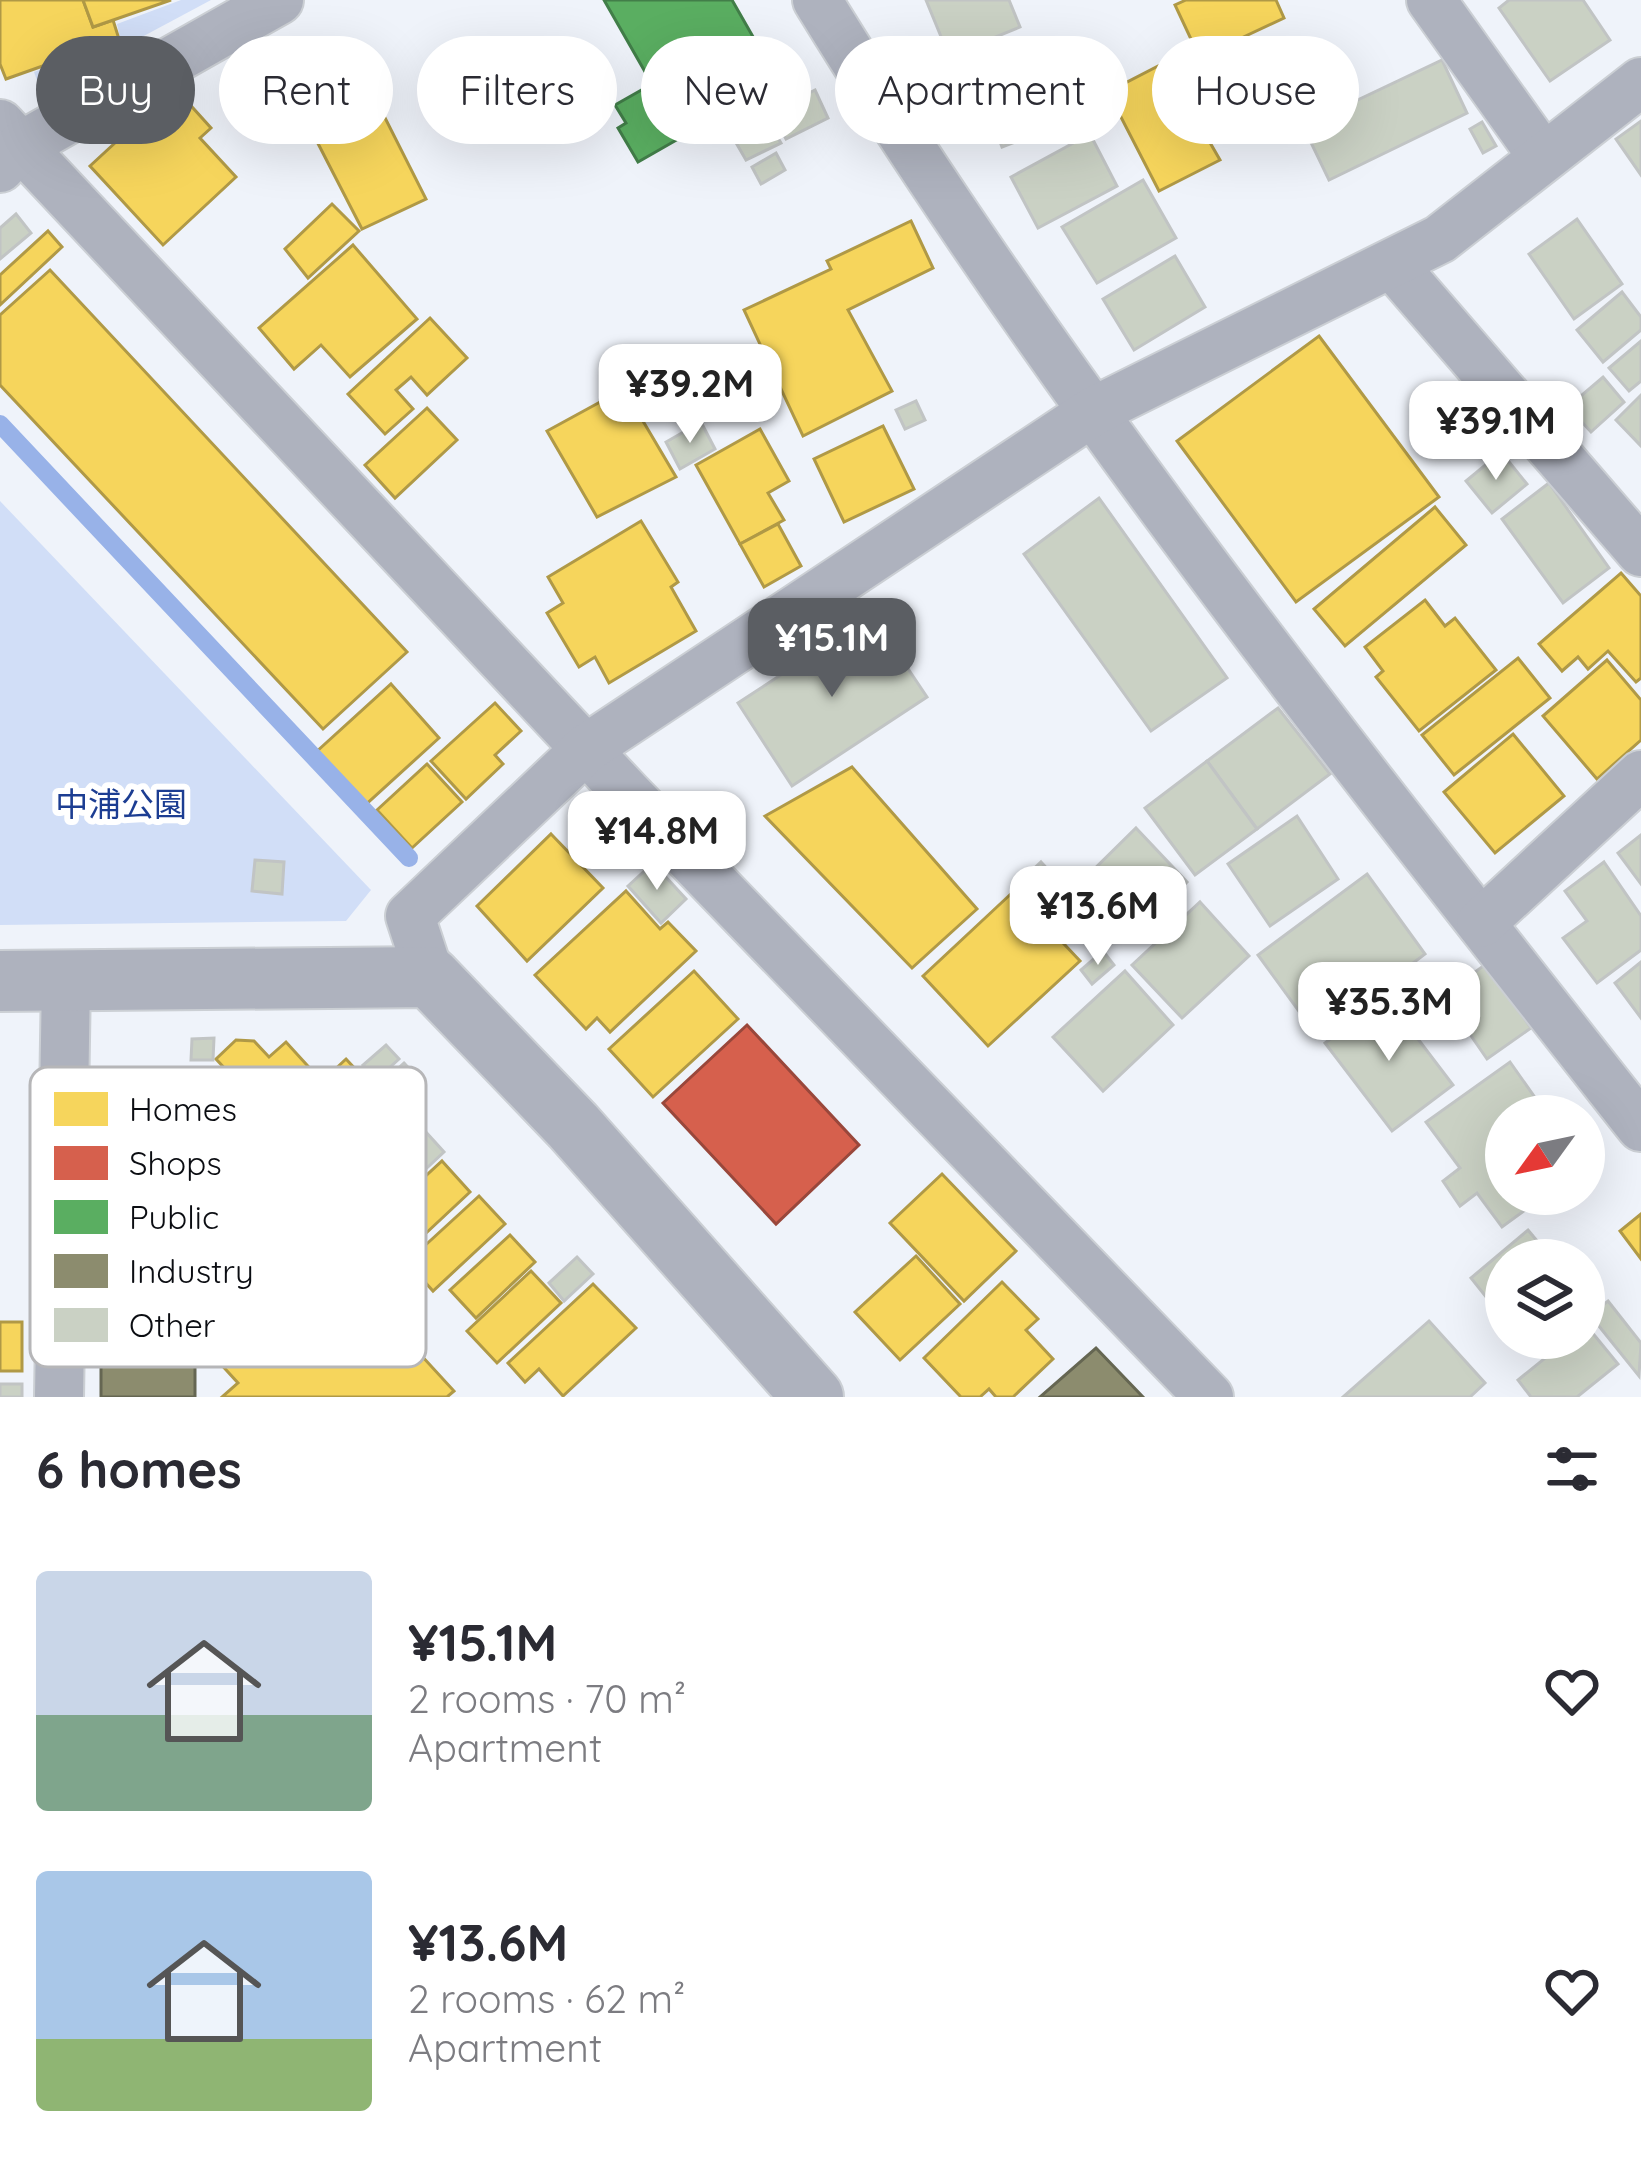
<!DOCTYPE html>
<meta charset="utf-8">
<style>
body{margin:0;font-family:Quicksand,"Noto Sans JP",sans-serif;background:#f7f7f7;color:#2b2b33;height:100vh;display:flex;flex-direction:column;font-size:45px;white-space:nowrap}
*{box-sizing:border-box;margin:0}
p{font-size:39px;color:#7c7c81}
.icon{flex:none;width:66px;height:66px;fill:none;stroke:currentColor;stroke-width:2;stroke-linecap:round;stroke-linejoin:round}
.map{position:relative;height:1397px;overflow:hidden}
.sheet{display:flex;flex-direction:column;background:#fff;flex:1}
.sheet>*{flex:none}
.banner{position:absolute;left:36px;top:36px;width:1569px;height:108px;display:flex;gap:24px}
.needle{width:78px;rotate:237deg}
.tools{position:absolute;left:1485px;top:1095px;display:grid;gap:24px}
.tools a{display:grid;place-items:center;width:120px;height:120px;border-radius:50%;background:#fff;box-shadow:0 12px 48px #0002;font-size:60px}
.price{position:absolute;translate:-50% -102px;padding:0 27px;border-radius:24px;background:#fff;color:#222;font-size:39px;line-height:78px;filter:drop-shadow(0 3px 6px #0008)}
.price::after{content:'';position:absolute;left:50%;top:72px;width:36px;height:27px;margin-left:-18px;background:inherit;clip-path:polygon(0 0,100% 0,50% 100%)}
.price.on{background:#5b5e63;color:#fff}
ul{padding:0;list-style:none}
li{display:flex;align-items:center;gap:36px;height:300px;padding:0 36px}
li span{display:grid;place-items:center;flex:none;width:336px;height:240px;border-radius:12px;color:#555}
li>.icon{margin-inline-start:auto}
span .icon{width:144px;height:144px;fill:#fffc;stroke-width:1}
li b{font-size:51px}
h2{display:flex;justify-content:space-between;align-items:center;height:144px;padding:0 36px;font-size:51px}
.pill{padding:0 42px;border-radius:54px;background:#fff;box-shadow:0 12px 48px #0002;font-size:42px;line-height:108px}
.pill.on{background:#5b5e63;color:#fff}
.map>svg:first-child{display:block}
.green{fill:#d1def7}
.homes{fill:#f6d55c;stroke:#b09946;stroke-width:3}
.shops{fill:#d6604d;stroke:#99473b;stroke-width:3}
.public{fill:#5aae61;stroke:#427e49;stroke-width:3}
.industry{fill:#8c8c6e;stroke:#656652;stroke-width:3}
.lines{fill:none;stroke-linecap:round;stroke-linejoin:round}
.stream{stroke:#98b2e8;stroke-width:18}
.building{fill:#cad1c4;stroke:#c1c4c4;stroke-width:3}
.minor-casing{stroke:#cbcfd4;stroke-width:52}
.tertiary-casing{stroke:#cbcfd4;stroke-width:64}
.minor{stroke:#aeb2be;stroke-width:48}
.tertiary{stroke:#aeb2be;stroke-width:60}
.labels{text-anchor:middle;stroke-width:12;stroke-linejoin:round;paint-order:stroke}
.park-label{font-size:33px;fill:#1c3d92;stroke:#fff}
.key{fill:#fff;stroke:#b6b6b8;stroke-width:3}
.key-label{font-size:33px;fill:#0b0d12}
</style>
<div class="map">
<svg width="1641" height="1397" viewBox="0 0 1641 1397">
<rect width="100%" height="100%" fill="#eff3fa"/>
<g class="green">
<path d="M 181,0 L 211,0 L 41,91 L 34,72 L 121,42 L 117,24 Z"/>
<path d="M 0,501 L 371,890 L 346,921 L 0,925 Z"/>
</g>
<g class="homes">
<path d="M 0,0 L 83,0 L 93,27 L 113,20 L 119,39 L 6,79 L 0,64 Z"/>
<path d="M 83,0 L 171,0 L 93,27 Z"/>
<path d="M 1186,0 L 1276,0 L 1284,18 L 1220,48 L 1218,42 L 1197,52 L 1175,5 Z"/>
<path d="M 1164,63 L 1220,160 L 1159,191 L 1108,92 Z"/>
<path d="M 344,86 L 350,101 L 371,90 L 426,199 L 362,229 L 309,126 L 325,117 L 316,99 Z"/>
<path d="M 184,98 L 211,128 L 200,138 L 236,177 L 163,245 L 90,166 L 142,118 L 149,125 Z"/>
<path d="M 332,204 L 359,231 L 308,278 L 285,249 Z"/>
<path d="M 911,221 L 933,268 L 848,310 L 892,391 L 803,436 L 744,310 L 831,269 L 827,261 Z"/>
<path d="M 48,231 L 62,247 L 0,305 L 0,275 Z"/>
<path d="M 353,245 L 417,319 L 350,377 L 321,345 L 294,369 L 259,328 Z"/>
<path d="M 50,270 L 407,652 L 323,729 L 0,385 L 0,315 Z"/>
<path d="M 430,318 L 467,358 L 427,395 L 411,377 L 396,390 L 413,409 L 385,434 L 348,394 Z"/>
<path d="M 1319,336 L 1439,497 L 1296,602 L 1177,441 Z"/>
<path d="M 624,389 L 676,477 L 597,517 L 547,431 Z"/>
<path d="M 427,408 L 457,440 L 395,498 L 365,465 Z"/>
<path d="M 883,426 L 914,489 L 844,522 L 814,459 Z"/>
<path d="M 760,429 L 789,481 L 768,493 L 784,520 L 740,544 L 696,465 Z"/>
<path d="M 1435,507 L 1466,545 L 1345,646 L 1314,609 Z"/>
<path d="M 641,521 L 678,582 L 671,587 L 696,631 L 609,683 L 595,657 L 579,667 L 547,613 L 563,603 L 548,577 Z"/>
<path d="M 778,524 L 801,566 L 764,587 L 740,544 Z"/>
<path d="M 1621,573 L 1641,596 L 1641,678 L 1636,682 L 1608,651 L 1588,669 L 1578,657 L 1562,671 L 1539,644 Z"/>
<path d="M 1425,600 L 1445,626 L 1455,618 L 1496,670 L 1419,731 L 1376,677 L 1383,671 L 1365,647 Z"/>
<path d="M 1518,658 L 1550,698 L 1454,775 L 1422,735 Z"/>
<path d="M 1607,660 L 1641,700 L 1641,740 L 1597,779 L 1543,716 Z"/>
<path d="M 391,684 L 439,738 L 363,807 L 315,753 Z"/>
<path d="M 495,703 L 521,731 L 495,755 L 503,764 L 466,799 L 431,761 Z"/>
<path d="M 1513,734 L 1564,796 L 1495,853 L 1444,792 Z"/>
<path d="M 427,764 L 462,802 L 412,848 L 377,810 Z"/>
<path d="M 852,767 L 977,909 L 912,968 L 765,816 Z"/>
<path d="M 551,834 L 603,888 L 527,961 L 477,906 Z"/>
<path d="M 626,891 L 660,929 L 668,922 L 696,951 L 610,1032 L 597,1018 L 586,1029 L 535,975 Z"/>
<path d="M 1014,891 L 1080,961 L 988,1046 L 923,976 Z"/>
<path d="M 694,971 L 738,1019 L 653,1097 L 609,1049 Z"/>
<path d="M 236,1040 L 254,1041 L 269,1057 L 286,1042 L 316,1075 L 271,1118 L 216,1059 Z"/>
<path d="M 346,1059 L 373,1088 L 308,1147 L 282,1119 Z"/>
<path d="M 172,1084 L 454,1391 L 447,1397 L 222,1397 L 238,1383 L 186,1326 L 164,1346 L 146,1337 L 133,1319 L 156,1298 L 116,1255 L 128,1244 L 106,1221 L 123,1206 L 110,1193 L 124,1179 L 108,1161 L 122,1147 L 114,1138 Z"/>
<path d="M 442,1161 L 470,1192 L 408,1250 L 379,1219 Z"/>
<path d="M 942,1174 L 1016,1251 L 964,1301 L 890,1223 Z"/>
<path d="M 479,1196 L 505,1224 L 433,1291 L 407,1262 Z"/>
<path d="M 1641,1214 L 1641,1259 L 1620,1231 Z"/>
<path d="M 510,1235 L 535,1262 L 476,1318 L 450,1290 Z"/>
<path d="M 916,1256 L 960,1304 L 900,1360 L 855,1312 Z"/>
<path d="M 531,1271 L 561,1303 L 497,1363 L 467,1331 Z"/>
<path d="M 1002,1282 L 1038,1319 L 1026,1330 L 1053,1359 L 1013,1397 L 996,1397 L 989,1389 L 980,1397 L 961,1397 L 924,1358 Z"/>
<path d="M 593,1284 L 636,1328 L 563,1396 L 539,1369 L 525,1382 L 508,1363 Z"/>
<rect x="0" y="1322" width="22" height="49"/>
</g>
<path class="shops" d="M 747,1025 L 859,1145 L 776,1224 L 663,1103 Z"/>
<path class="public" d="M 604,0 L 732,0 L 772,70 L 688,119 L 694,130 L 638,162 L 618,128 L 626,123 L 615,105 L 652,84 Z"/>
<g class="industry">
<path d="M 1096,1348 L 1143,1397 L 1040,1397 Z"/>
<rect x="101" y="1356" width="94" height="41"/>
</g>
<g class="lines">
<path class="stream" d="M 0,424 L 409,858"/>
</g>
<g class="building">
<path d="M 926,0 L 1009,0 L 1020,27 L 949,56 Z"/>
<path d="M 1509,0 L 1583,0 L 1610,40 L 1550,81 L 1499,8 Z"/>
<path d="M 1045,47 L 1074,119 L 1002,147 L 996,131 L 983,138 L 958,84 Z"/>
<path d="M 1442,60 L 1467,113 L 1329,180 L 1303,126 Z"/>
<path d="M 815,90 L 828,118 L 786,139 L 772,112 Z"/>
<path d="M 765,115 L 781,143 L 746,160 L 731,134 Z"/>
<path d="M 1641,121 L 1641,175 L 1616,139 Z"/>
<path d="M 1482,122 L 1496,146 L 1483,153 L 1470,129 Z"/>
<path d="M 1090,134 L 1117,186 L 1038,228 L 1011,177 Z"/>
<path d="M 776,153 L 785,170 L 761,184 L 752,167 Z"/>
<path d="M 1143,180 L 1176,238 L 1097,283 L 1062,227 Z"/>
<path d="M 16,214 L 31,233 L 0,259 L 0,228 Z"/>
<path d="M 1577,219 L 1622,284 L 1574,319 L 1529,254 Z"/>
<path d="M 1175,256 L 1205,307 L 1134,350 L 1103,299 Z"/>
<path d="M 1622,292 L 1641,317 L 1641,330 L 1603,362 L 1577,330 Z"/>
<path d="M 1641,341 L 1641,381 L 1629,391 L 1609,368 Z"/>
<path d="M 1603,377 L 1624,402 L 1591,432 L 1568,407 Z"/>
<path d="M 1641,395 L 1641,446 L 1616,420 Z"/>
<path d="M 916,401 L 925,420 L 905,429 L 896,410 Z"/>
<path d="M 701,422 L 715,449 L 680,469 L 666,442 Z"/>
<path d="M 1501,452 L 1527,484 L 1492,513 L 1466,481 Z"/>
<path d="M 1549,483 L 1609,568 L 1563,603 L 1502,519 Z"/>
<path d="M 1099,498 L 1227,678 L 1151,731 L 1024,554 Z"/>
<path d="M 872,615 L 927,697 L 792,786 L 738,703 Z"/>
<path d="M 1278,708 L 1330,774 L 1257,829 L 1207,761 Z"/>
<path d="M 1207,761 L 1257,829 L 1195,875 L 1145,808 Z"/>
<path d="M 1297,816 L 1338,879 L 1270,926 L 1228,864 Z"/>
<path d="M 1136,828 L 1187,882 L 1131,939 L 1077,886 Z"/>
<path d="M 1641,835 L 1641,884 L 1618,853 Z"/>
<path d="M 255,860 L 284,862 L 282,894 L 252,891 Z"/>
<path d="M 1041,862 L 1053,875 L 1036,891 L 1024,878 Z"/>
<path d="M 1604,862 L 1641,916 L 1641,950 L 1597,983 L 1563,938 L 1587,921 L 1565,891 Z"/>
<path d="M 653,863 L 686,899 L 661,923 L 628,886 Z"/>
<path d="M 1367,874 L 1425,954 L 1317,1036 L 1258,955 Z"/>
<path d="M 1200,902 L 1249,956 L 1182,1018 L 1132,965 Z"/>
<path d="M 1103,951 L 1114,965 L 1092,984 L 1081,970 Z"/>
<path d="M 1641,962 L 1641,1018 L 1615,983 Z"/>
<path d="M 1486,964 L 1531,1028 L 1487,1059 L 1443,995 Z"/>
<path d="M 1125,971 L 1173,1025 L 1103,1091 L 1053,1037 Z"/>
<path d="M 1426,974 L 1439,991 L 1411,1014 L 1398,997 Z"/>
<path d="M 1386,997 L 1453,1085 L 1392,1131 L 1325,1043 Z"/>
<path d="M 214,1038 L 213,1060 L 191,1060 L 192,1039 Z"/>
<path d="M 386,1045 L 399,1059 L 377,1079 L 363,1065 Z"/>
<path d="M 1510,1062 L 1548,1116 L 1506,1116 L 1506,1194 L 1547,1194 L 1502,1227 L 1477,1193 L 1460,1206 L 1443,1181 L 1460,1168 L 1426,1122 Z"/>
<path d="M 404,1063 L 417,1077 L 396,1096 L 383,1082 Z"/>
<path d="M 415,1120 L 444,1152 L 371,1220 L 342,1188 Z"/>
<path d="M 1528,1230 L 1553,1260 L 1506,1260 L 1506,1322 L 1471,1278 Z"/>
<path d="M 577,1257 L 593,1274 L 564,1301 L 549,1283 Z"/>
<path d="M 1608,1301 L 1641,1343 L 1639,1376 L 1590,1315 Z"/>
<path d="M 1429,1321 L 1485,1383 L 1470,1397 L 1343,1397 Z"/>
<path d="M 1586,1325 L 1618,1364 L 1577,1397 L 1531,1397 L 1518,1380 L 1570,1338 L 1584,1338 Z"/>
<path d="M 1519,1338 L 1551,1338 L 1532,1354 Z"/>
<rect x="0" y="1384" width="22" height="13"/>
</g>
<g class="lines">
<g class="minor-casing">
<g id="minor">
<path d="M 817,0 C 1060,396 1354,762 1641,1127"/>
<path d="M 1431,0 L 1543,157"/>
<path d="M 0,124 L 626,792 L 1209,1397"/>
<path d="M 0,168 L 21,146 L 279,0"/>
<path d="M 1393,265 L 1641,552"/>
<path d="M 1481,923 L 1641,775"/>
<path d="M 430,977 L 410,916 L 587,748 L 1094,411 L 1440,239 L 1641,82"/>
<path d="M 59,1397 L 66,981"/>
</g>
</g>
<g class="tertiary-casing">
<path id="tertiary" d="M 0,981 L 430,977 L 573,1126 L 813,1397"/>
</g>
<use href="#minor" class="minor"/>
<use href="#tertiary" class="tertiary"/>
</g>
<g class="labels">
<g class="park-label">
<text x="121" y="816">中浦公園</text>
</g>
</g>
<rect x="30" y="1067" width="396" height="300" rx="18" class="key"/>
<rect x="54" y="1092" width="54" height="34" fill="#f6d55c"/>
<rect x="54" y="1146" width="54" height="34" fill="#d6604d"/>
<rect x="54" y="1200" width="54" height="34" fill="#5aae61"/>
<rect x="54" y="1254" width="54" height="34" fill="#8c8c6e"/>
<rect x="54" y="1308" width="54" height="34" fill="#cad1c4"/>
<g class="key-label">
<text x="129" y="1121">Homes</text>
<text x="129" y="1175">Shops</text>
<text x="129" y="1229">Public</text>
<text x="129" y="1283">Industry</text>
<text x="129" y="1337">Other</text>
</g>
</svg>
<div class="tools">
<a><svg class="needle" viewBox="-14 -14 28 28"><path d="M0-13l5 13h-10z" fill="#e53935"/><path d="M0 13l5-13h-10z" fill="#7c7c81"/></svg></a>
<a><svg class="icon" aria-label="layers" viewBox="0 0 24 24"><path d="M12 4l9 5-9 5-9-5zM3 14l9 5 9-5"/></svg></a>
</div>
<b class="price" style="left:690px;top:446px">¥39.2M</b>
<b class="price" style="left:1496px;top:483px">¥39.1M</b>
<b class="price on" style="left:832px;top:700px">¥15.1M</b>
<b class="price" style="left:657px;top:893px">¥14.8M</b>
<b class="price" style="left:1098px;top:968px">¥13.6M</b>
<b class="price" style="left:1389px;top:1064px">¥35.3M</b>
<div class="banner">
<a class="pill on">Buy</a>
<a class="pill">Rent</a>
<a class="pill">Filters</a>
<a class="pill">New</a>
<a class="pill">Apartment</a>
<a class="pill">House</a>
</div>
</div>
<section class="sheet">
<h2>6 homes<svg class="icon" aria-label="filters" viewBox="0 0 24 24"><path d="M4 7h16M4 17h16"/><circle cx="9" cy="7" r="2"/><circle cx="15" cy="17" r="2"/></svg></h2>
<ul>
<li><span style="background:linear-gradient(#c9d6e8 60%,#7fa58c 0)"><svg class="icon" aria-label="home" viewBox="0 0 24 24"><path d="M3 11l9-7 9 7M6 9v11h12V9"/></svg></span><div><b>¥15.1M</b><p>2 rooms · 70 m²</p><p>Apartment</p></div><svg class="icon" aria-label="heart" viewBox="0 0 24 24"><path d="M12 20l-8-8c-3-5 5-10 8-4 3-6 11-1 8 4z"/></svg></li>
<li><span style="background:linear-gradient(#a9c7e8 70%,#8fb573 0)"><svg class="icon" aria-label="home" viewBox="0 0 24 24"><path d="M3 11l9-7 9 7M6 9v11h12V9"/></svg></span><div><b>¥13.6M</b><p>2 rooms · 62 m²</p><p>Apartment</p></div><svg class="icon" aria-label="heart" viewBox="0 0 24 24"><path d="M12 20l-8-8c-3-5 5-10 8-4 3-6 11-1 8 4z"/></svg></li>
</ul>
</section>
